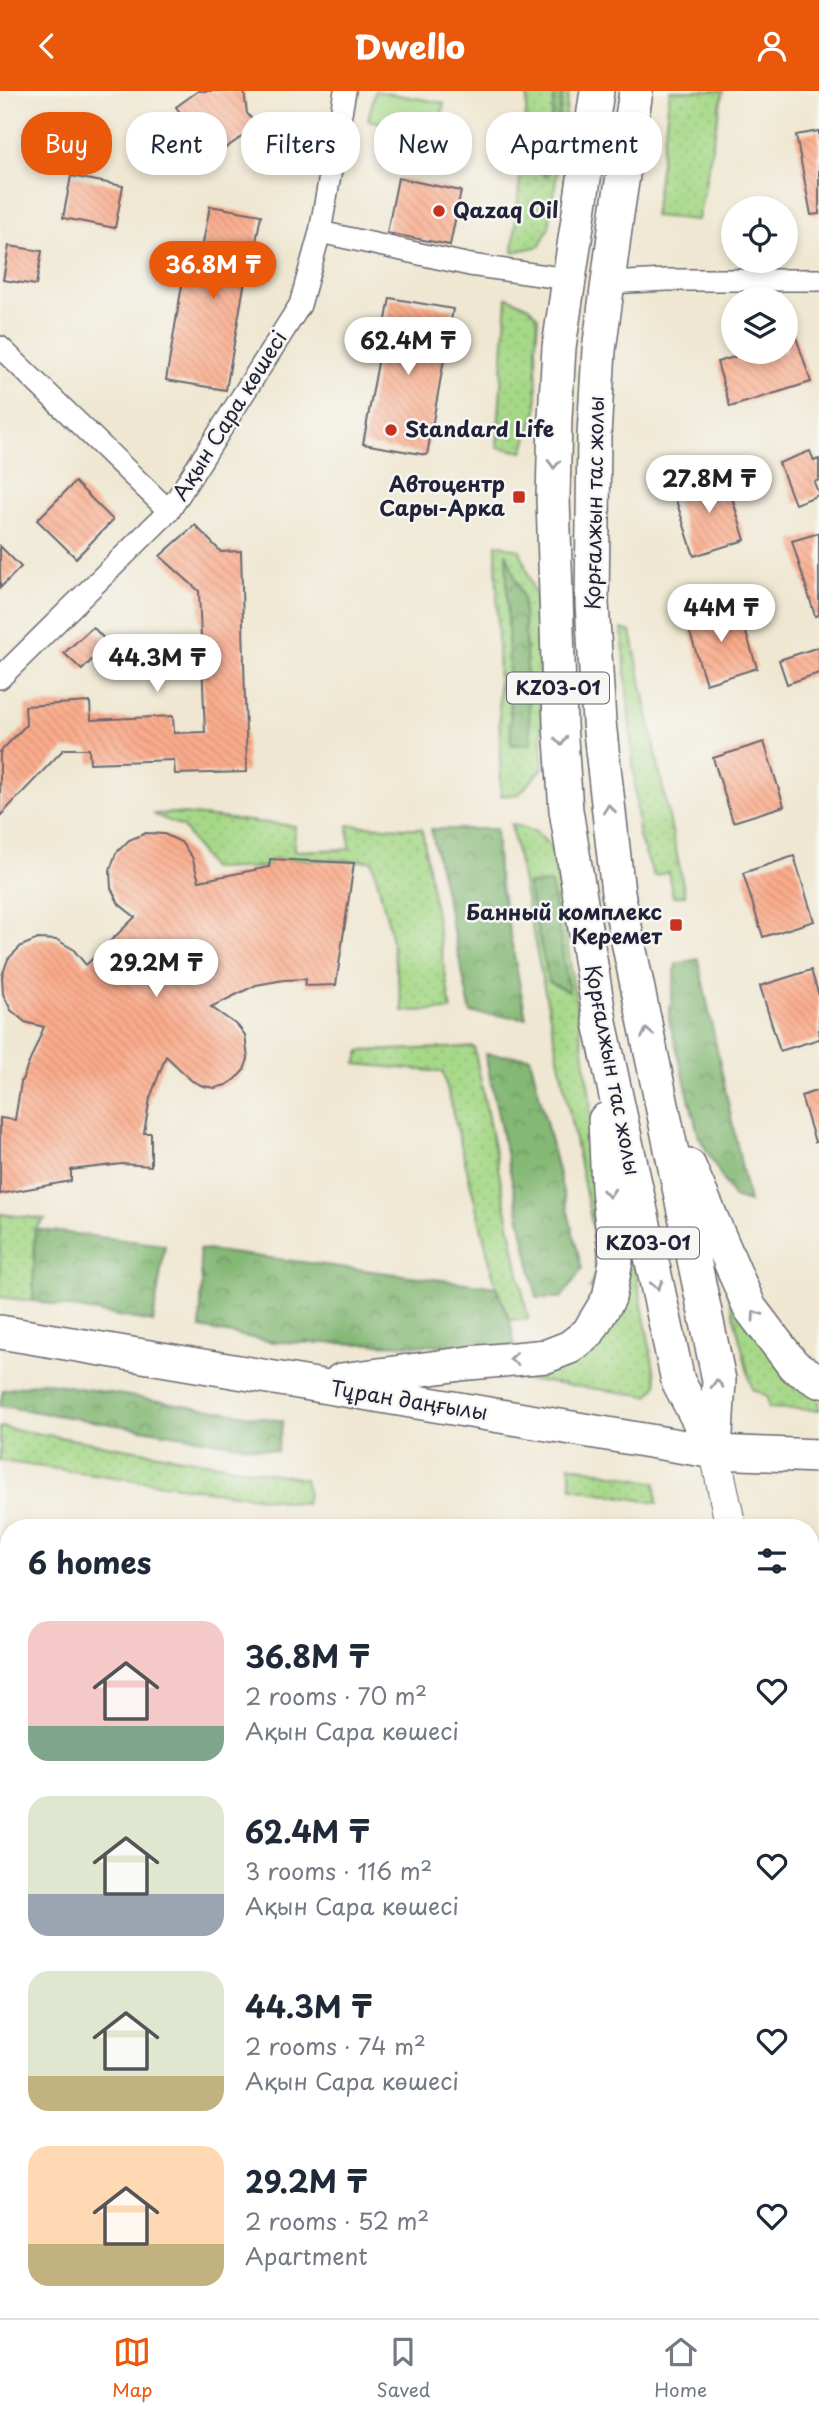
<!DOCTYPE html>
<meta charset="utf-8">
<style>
body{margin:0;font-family:"Playpen Sans",sans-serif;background:#f2f2f3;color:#1f2937;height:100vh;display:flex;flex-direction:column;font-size:26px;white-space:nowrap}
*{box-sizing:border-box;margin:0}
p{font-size:23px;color:#747a83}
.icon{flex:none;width:38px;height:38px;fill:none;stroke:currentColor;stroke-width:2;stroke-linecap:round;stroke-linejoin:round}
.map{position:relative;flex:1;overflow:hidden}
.drawer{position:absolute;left:0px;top:1428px;width:819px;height:800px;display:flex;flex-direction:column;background:#fff;border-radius:28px 28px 0 0;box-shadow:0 4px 10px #0003}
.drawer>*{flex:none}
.banner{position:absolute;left:21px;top:21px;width:777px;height:63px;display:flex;gap:14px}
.fabs{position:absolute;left:721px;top:105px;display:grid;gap:14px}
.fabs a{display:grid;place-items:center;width:77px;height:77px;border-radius:50%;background:#fff;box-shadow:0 4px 10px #0003;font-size:35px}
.price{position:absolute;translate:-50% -60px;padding:0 16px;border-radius:24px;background:#fff;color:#222;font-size:23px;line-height:46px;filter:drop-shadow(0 2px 4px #0008)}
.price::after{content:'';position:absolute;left:50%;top:42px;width:21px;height:16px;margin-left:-10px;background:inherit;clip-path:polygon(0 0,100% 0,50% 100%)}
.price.selected{background:#ea580c;color:#fff}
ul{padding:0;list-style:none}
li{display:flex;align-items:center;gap:21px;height:175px;padding:0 28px}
li span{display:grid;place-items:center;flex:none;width:196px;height:140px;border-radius:21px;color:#555}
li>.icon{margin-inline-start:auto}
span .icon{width:84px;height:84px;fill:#fffc;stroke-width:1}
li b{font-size:30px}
h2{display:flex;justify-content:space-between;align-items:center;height:84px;padding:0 28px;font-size:30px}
.tag{padding:0 24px;border-radius:28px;background:#fff;box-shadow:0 4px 10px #0003;font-size:24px;line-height:63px}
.tag.selected{background:#ea580c;color:#fff}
header{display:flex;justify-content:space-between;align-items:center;height:91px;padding:0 28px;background:#ea580c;color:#fff;font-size:32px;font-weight:800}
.tab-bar{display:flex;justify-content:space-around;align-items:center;height:98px;border-top:2px solid #e0e1e3;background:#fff;font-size:19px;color:#747a83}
.tab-bar a{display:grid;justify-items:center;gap:4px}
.tab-bar .selected{color:#ea580c}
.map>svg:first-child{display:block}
.grass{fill:url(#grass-dots);stroke:#647d61;stroke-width:2}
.forest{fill:url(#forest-crowns);stroke:#536d58;stroke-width:2}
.pitch{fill:#a6d887;stroke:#647d61;stroke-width:2}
.building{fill:url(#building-back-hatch)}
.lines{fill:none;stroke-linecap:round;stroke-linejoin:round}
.street-casing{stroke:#6a6770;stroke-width:24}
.secondary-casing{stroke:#6a6770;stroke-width:32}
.primary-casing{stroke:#6a6770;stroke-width:36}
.street{stroke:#fff;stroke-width:21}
.secondary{stroke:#fff;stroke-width:30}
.primary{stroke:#fff;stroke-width:33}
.oneway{stroke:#9c9ca7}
.poi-dot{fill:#c8321e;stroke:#f6f6f2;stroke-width:2.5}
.labels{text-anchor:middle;stroke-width:5;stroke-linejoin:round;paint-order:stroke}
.shield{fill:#f6f6f2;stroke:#626272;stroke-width:2}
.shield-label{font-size:19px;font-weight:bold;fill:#22223b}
.poi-label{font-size:21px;font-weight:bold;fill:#22223b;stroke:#f6f6f2;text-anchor:start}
.street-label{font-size:21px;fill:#22223b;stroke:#f6f6f2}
</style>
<header><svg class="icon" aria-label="back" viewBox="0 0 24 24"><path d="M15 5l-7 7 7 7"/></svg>Dwello<svg class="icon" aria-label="person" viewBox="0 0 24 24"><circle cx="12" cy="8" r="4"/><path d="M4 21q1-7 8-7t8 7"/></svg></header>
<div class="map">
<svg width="819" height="2227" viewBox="0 0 819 2227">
<defs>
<pattern id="grass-dots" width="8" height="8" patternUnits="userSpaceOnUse" patternTransform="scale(1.75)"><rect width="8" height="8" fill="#a6d887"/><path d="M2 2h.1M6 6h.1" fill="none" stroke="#8fb975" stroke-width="1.8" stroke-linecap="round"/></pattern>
<pattern id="forest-crowns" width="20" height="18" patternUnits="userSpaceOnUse" patternTransform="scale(1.75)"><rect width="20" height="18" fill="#84b874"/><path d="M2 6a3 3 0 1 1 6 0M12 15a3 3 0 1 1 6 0" fill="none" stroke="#6c9560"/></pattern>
<pattern id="building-back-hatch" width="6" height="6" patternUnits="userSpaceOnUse" patternTransform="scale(1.75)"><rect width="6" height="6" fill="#faab8b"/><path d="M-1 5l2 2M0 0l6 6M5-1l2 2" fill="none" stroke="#d69379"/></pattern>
</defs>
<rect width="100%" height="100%" fill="#f6f6f2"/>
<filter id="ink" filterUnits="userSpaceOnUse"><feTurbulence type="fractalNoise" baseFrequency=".0143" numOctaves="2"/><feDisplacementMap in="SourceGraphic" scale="14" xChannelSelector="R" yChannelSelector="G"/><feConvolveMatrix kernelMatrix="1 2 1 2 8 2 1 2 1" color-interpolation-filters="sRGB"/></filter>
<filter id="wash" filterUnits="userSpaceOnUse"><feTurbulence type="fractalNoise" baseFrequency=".00686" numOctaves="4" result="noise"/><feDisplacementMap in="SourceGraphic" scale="28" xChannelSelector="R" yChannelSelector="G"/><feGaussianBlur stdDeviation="1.57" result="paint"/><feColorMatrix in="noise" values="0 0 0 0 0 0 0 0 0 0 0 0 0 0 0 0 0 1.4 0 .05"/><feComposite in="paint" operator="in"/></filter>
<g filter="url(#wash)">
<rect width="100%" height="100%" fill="#efe7d1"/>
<g class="grass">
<path d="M 528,0 L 569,0 L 549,136 L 540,155 L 513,161 Z"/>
<path d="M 670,0 L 723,0 L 698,129 L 654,125 Z"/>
<path d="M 507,206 L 530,216 L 538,227 L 536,255 L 537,319 L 523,361 L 497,356 Z"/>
<path d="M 496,453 L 520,459 L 537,509 L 543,677 L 519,703 L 501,705 Z"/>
<path d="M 622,538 L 631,541 L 685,804 L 673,806 L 668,781 L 654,785 L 639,746 Z"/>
<path d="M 173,722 L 295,735 L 294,760 L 350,758 L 348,734 L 422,738 L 451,919 L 403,920 L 389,834 L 372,770 L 270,768 L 269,776 L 211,778 L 183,736 L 153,723 Z"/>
<path d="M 511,733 L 536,741 L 553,758 L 590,1006 L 593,1085 L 603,1183 L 598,1194 L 590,1197 L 596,1180 L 594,1143 Z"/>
<path d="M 474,956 L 528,1228 L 510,1229 L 496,1196 L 443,981 L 356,973 L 360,960 Z"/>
<path d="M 0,1123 L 45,1128 L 35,1138 L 33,1210 L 0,1206 Z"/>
<path d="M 631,1155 L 657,1294 L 649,1305 L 522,1288 L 601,1251 L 618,1227 L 626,1205 Z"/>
<path d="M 727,1196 L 819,1302 L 819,1319 L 769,1317 L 767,1305 L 752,1298 Z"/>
<path d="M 0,1336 L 305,1388 L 308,1401 L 306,1413 L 0,1370 Z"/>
<path d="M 569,1374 L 656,1392 L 657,1412 L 572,1397 Z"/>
</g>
<g class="forest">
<path d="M 555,0 L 563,0 L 552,78 L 546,86 L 527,69 L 532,36 L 551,30 Z"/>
<path d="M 506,461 L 523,507 L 531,653 L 511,654 Z"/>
<path d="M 431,738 L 496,738 L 498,781 L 526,927 L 471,922 Z"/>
<path d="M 551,792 L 569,901 L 549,891 L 527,793 Z"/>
<path d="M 698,868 L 749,1111 L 733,1106 L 699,1046 L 669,928 L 676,873 Z"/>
<path d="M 485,963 L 530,966 L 582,1178 L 561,1207 L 537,1207 Z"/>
<path d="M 35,1138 L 165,1154 L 153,1231 L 33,1210 Z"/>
<path d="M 199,1158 L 496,1196 L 510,1229 L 515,1256 L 273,1251 L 200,1237 L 202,1191 Z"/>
<path d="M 43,1291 L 283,1330 L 277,1360 L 0,1315 L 3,1299 Z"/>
</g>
<path class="pitch" d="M 375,0 L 444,12 L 437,43 L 368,29 Z"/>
<g id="blocks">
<g class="building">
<path d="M 198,0 L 244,0 L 247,22 L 257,35 L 210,68 L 198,52 L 189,50 L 183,40 L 186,30 L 176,16 Z"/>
<path d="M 819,40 L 819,123 L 811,124 L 796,44 Z"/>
<path d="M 71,85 L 123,95 L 115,137 L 63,127 Z"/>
<path d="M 398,87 L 461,100 L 450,154 L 387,142 Z"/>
<path d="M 210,115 L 261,124 L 253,167 L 249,166 L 226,299 L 166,289 L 185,176 L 198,178 Z"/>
<path d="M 9,155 L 42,160 L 36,194 L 3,189 Z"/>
<path d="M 390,207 L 453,218 L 427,364 L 363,353 Z"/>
<path d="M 789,225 L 811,291 L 730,316 L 717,271 L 752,261 L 786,261 L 786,226 Z"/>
<path d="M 810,360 L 814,370 L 819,368 L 819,389 L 814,391 L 819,404 L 795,413 L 779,372 Z"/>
<path d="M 725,384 L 745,449 L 694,465 L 673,400 Z"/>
<path d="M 75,391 L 113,429 L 76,467 L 37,429 Z"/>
<path d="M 195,434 L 221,461 L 241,460 L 247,681 L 175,683 L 174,669 L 90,672 L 89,658 L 64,658 L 0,725 L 0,661 L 26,634 L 25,615 L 90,611 L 91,629 L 173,625 L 174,642 L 205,641 L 199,500 L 160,465 Z"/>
<path d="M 819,442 L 819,524 L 815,525 L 792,450 Z"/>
<path d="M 0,455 L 21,476 L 0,497 Z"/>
<path d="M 737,513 L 757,577 L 706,593 L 686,529 Z"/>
<path d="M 93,536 L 108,552 L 82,579 L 64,562 Z"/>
<path d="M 819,556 L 819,582 L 787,593 L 779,569 Z"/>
<path d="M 764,651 L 784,715 L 733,731 L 713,667 Z"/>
<path d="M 146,742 L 164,743 L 181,751 L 192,766 L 199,790 L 269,776 L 270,768 L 354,772 L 336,894 L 305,895 L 306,888 L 284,889 L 256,894 L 211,916 L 238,935 L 245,944 L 248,968 L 244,979 L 236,988 L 226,994 L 215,997 L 203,995 L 192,990 L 166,965 L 150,1007 L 144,1042 L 151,1042 L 151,1075 L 122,1073 L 71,1079 L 71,1090 L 0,1103 L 0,1027 L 15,1029 L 21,991 L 44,936 L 25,931 L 11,919 L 3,903 L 2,885 L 8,868 L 21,855 L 38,848 L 57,849 L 73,858 L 86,874 L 135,826 L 119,813 L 111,797 L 110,779 L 116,762 L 129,749 Z"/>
<path d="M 794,765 L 814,830 L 763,846 L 743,782 Z"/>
<path d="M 811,879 L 819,905 L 819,948 L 780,960 L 760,895 Z"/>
<path d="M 819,999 L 819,1051 L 815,1051 L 801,1005 Z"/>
</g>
</g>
</g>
<g filter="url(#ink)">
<use href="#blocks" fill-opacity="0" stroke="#6a6770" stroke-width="2"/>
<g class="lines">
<g class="street-casing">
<g id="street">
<path d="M 320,141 L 470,174 L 568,188"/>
<path d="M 608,192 L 667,189 L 819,189"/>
<path d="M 0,256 L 169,420"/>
<path d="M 0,587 L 169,420 L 300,214 L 320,141 L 345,0"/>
</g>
</g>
<g class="secondary-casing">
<g id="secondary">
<path d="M 715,1361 L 731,1437"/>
<path d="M 810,1557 L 814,1543 L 819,1535"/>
<path d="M 810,1817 L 819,1856"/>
</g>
</g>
<g class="primary-casing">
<g id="primary">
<path d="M 597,0 L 559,256 L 555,327 L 553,407 L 560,634 L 566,719 L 601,936 L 678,1290 L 715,1361"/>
<path d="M 636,0 L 617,123 L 599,259 L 594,344 L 592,512 L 599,631 L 618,802 L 719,1289 L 715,1361"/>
<path d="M 689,1075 L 750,1217 L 794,1275 L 819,1290"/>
<path d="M 0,1241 L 715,1361 L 819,1365"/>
<path d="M 341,1289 L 469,1272 L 547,1265 L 570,1256 L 588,1242 L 609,1207 L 616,1170 L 608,1098 L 605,1029"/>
</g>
</g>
<use href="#street" class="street"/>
<use href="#secondary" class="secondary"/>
<use href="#primary" class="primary"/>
</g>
<defs><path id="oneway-chevron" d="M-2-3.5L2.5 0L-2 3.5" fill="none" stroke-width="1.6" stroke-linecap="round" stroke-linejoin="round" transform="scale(1.75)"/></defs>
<g class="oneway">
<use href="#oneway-chevron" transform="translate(554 373) rotate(92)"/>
<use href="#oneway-chevron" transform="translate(561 650) rotate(86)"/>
<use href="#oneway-chevron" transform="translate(609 718) rotate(-96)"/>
<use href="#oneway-chevron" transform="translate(647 942) rotate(-102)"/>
<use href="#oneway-chevron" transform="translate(609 1102) rotate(85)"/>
<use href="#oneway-chevron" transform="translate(657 1194) rotate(78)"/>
<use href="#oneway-chevron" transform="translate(756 1224) rotate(-125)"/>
<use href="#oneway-chevron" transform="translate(514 1268) rotate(175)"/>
<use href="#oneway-chevron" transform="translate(717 1293) rotate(-92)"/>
</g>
</g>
<g class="poi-dot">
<circle cx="439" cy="120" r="7"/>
<circle cx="391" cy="339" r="7"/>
<rect x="512" y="399" width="14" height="14" rx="3.5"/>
<rect x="669" y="827" width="14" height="14" rx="3.5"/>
</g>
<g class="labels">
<g class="shield">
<rect x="507" y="581.5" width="102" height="31" rx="5"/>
<rect x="597" y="1136.5" width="102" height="31" rx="5"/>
</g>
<g class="shield-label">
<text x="558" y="604">KZ03-01</text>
<text x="648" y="1159">KZ03-01</text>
</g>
<g class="poi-label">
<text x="453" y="127">Qazaq Oil</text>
<text x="405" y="346">Standard Life</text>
<text x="505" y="401" text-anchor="end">Автоцентр<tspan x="505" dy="24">Сары-Арка</tspan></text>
<text x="662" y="829" text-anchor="end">Банный комплекс<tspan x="662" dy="24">Керемет</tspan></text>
</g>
<g class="street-label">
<text transform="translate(230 325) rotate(-58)" y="7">Ақын Сара көшесі</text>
<text transform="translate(595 412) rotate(-89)" y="7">Қорғалжын тас жолы</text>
<text transform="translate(612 979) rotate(79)" y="7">Қорғалжын тас жолы</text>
<text transform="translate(409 1310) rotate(9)" y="7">Тұран даңғылы</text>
</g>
</g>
</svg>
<div class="fabs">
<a><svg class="icon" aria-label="locate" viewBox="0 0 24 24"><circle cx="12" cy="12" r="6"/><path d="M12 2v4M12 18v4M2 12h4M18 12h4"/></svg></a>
<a><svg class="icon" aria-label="layers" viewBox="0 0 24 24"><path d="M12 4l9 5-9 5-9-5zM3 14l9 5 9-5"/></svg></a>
</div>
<b class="price selected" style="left:213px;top:210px">36.8M ₸</b>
<b class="price" style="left:408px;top:286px">62.4M ₸</b>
<b class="price" style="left:709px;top:424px">27.8M ₸</b>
<b class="price" style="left:721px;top:553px">44M ₸</b>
<b class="price" style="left:157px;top:603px">44.3M ₸</b>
<b class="price" style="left:156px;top:908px">29.2M ₸</b>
<div class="banner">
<a class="tag selected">Buy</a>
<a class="tag">Rent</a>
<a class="tag">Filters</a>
<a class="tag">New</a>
<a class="tag">Apartment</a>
</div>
<section class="drawer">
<h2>6 homes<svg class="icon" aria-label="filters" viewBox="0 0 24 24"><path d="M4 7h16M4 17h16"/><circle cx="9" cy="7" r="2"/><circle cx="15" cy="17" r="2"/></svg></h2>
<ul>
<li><span style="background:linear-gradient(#f6c9c9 75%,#7fa58c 0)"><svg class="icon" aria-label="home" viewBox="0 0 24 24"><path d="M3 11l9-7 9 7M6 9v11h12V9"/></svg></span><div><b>36.8M ₸</b><p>2 rooms · 70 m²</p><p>Ақын Сара көшесі</p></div><svg class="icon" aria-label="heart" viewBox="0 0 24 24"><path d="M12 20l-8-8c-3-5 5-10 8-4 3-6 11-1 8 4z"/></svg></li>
<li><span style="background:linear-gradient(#dfe7d0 70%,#9aa5b1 0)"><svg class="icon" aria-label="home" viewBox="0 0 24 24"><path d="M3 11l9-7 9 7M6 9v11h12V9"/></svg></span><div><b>62.4M ₸</b><p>3 rooms · 116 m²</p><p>Ақын Сара көшесі</p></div><svg class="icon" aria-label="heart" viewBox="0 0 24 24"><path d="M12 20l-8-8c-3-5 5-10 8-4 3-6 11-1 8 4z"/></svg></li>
<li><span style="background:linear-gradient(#dfe7d0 75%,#c2b280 0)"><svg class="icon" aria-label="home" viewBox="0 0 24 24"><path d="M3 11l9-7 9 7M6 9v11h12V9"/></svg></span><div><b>44.3M ₸</b><p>2 rooms · 74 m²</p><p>Ақын Сара көшесі</p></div><svg class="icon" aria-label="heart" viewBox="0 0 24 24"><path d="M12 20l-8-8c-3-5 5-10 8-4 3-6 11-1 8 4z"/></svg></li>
<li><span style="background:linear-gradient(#ffd9b3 70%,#c2b280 0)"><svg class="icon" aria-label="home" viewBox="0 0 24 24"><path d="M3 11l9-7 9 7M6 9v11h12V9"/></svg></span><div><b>29.2M ₸</b><p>2 rooms · 52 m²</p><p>Apartment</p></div><svg class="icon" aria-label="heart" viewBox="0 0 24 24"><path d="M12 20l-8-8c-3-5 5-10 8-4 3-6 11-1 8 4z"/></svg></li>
</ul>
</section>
</div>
<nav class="tab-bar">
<a class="selected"><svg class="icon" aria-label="map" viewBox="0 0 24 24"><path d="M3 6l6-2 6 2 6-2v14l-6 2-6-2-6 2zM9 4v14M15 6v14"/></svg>Map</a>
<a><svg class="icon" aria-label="saved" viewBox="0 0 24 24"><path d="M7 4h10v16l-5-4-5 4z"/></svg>Saved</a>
<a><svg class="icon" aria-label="home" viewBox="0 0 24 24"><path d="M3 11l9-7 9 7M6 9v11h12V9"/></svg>Home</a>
</nav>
